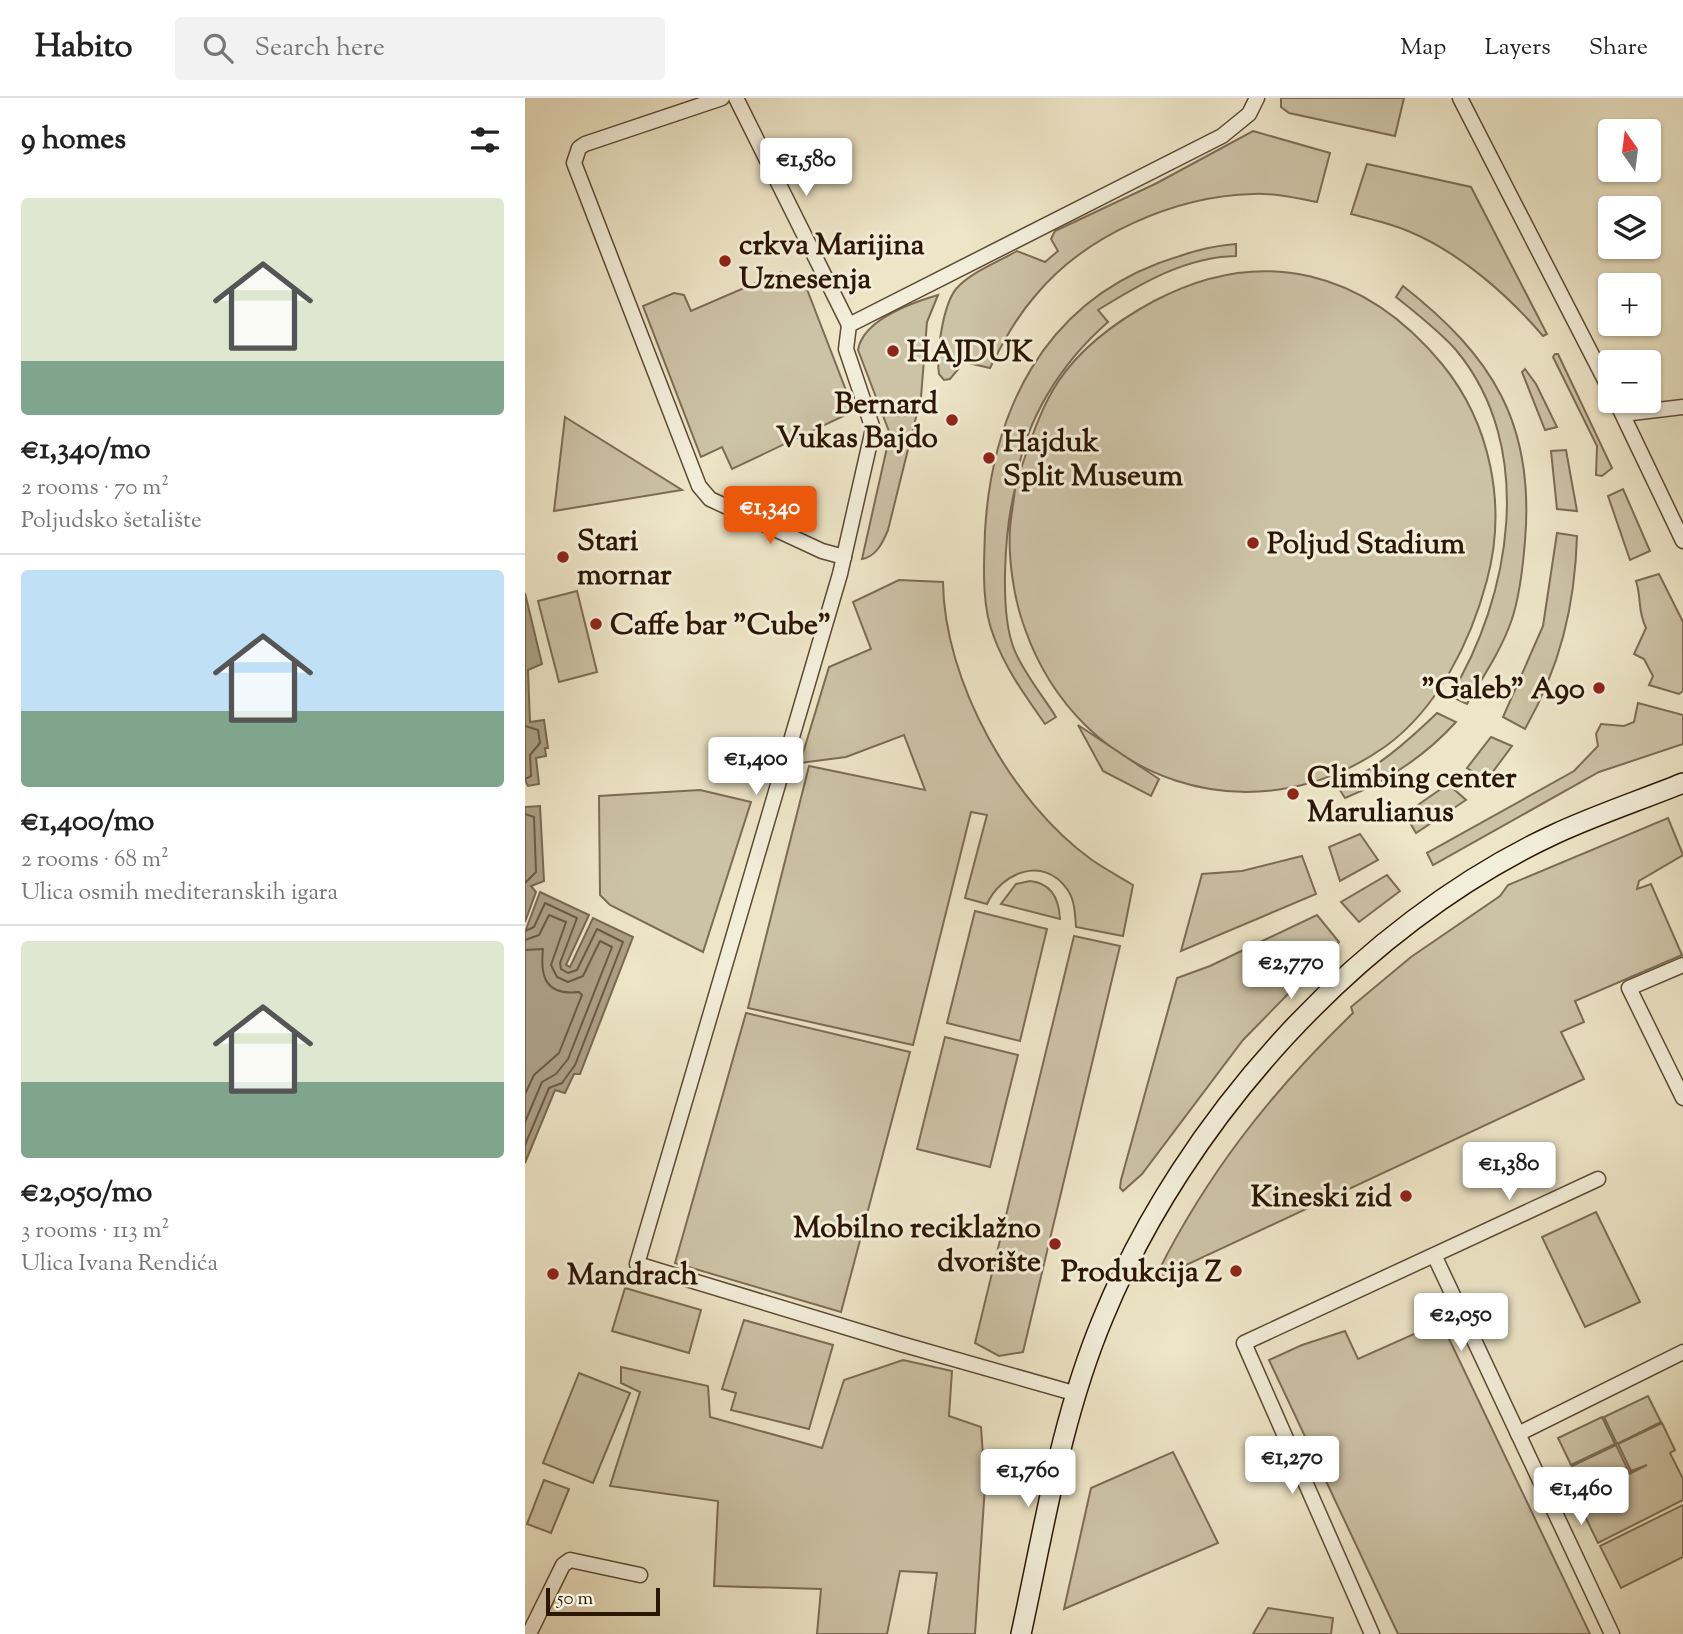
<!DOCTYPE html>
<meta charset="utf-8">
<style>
body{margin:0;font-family:"Sorts Mill Goudy",serif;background:#f2f2f2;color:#222;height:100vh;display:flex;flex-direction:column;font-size:26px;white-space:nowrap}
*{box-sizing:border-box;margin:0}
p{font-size:23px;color:#767676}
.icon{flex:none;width:38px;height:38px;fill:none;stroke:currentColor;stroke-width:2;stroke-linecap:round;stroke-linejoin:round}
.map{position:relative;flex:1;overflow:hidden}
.side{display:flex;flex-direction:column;background:#fff;width:525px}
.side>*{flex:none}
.needle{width:46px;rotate:346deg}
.fabs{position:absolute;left:1073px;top:21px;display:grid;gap:14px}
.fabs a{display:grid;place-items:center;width:63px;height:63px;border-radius:7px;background:#fff;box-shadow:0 2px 5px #0004;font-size:35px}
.scale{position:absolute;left:21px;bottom:18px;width:114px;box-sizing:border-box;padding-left:7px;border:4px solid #2c1704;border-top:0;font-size:19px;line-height:24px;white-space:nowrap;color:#2c1704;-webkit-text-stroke:5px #f3eeda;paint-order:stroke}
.price{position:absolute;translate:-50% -60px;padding:0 16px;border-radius:7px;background:#fff;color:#222;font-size:23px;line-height:46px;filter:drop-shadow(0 2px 4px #0008)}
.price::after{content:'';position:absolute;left:50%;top:42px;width:21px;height:16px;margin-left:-10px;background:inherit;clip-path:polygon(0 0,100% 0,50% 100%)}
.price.selected{background:#ea580c;color:#fff}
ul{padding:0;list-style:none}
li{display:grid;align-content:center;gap:14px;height:371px;padding:0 21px}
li+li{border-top:2px solid #e0e0e0}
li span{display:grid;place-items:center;height:217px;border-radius:7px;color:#555}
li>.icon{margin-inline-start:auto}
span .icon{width:126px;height:126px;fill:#fffc;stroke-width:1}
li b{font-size:30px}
h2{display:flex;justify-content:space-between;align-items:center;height:84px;padding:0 21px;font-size:30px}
header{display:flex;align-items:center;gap:42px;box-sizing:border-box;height:98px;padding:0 35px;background:#fff;border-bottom:2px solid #e0e0e0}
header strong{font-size:33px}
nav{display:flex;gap:38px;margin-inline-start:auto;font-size:24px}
.search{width:490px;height:63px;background:#f2f2f2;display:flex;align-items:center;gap:18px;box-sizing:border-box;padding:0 24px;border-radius:7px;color:#767676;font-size:26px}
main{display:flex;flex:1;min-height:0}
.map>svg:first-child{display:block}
.green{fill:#ccc2a5;stroke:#7c6c54;stroke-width:2}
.water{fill:#ab9f84;stroke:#786951;stroke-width:2}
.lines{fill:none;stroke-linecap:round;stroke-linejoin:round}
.shore{stroke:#6c5b44;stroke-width:2}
.minor-casing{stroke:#5c4a34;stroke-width:17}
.secondary-casing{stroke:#2c1704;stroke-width:22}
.minor{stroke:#f3eeda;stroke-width:14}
.secondary{stroke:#f3eeda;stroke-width:19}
.poi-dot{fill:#8f2418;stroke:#f3eeda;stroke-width:2.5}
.labels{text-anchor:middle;stroke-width:6;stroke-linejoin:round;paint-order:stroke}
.poi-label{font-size:30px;font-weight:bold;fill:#2c1704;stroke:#f3eeda;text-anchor:start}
</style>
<header>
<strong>Habito</strong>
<div class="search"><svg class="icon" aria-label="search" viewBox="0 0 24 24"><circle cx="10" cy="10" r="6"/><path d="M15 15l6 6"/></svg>Search here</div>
<nav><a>Map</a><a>Layers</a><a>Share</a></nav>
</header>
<main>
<section class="side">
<h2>9 homes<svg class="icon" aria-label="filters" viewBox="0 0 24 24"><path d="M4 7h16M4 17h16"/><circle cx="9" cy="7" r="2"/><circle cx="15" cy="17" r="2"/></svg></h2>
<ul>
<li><span style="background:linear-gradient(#dfe7d0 75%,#7fa58c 0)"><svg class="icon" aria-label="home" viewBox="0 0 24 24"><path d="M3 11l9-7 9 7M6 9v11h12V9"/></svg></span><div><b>€1,340/mo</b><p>2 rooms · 70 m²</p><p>Poljudsko šetalište</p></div></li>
<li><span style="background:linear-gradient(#bfe0f5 65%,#7fa58c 0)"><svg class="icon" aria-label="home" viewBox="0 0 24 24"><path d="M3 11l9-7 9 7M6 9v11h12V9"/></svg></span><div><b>€1,400/mo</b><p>2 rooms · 68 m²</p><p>Ulica osmih mediteranskih igara</p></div></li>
<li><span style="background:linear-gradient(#dfe7d0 65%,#7fa58c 0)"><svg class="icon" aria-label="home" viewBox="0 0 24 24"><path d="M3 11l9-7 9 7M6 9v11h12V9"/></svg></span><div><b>€2,050/mo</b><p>3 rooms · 113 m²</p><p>Ulica Ivana Rendića</p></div></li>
</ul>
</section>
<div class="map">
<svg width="1158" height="1536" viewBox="0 0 1158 1536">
<rect width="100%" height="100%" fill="#ede5c6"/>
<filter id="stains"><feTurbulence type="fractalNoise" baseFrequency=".00286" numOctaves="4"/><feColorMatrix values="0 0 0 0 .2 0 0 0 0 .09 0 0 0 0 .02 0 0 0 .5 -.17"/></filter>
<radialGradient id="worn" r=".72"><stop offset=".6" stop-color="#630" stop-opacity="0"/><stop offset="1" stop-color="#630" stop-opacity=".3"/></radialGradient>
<g class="green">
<path d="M 756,0 L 879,0 L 870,38 L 764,15 L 756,9 Z"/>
<path d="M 728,33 L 805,55 L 792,104 C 771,100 749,95 728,96 C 650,98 560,137 510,198 C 491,220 478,244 465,270 L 439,264 L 425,281 L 419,282 L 414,276 C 411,256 418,207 431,191 C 446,174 473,164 492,153 L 520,164 L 533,153 L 526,141 L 530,133 L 632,85 Z"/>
<path d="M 842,66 L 946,89 L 1022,236 L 1018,238 C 982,196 934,154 883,133 C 865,125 845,121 826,116 Z"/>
<path d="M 711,146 L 711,158 C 660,159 615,186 573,212 L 583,224 C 536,265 499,323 491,385 C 503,352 512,316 533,284 C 556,249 592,223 629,203 C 737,146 840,173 917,266 C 966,326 982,408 962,482 C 946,543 913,610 861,648 C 727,743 554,684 500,531 C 489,502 483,461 485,430 C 486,417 489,403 490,391 C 480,430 474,513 489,551 C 498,574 518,598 531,619 L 520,626 C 501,599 480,570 469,539 C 456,507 459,467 460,433 C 467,314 518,209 634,165 C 660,156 683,148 711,146 Z"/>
<path d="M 256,174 L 262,187 L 278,181 L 329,313 L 207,371 L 197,349 L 176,359 L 118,208 L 149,195 L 159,197 L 166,213 Z"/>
<path d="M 878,188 C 967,258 1010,325 1000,443 C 998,468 995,497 987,521 C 977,551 958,579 942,606 L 925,598 C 986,499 1012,349 931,252 C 913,232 892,216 871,199 Z"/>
<path d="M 413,197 L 402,224 L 396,299 L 363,432 C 358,444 351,459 337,461 L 365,336 L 333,252 C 338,222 386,205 413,197 Z"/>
<path d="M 1030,256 L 1033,256 L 1087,370 L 1077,378 L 1071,377 L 1072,348 L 1028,259 Z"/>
<path d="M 1000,271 L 1011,286 L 1032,329 L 1020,332 L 997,274 Z"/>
<path d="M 40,319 L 157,392 L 29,413 Z"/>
<path d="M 1041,352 L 1052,413 L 1032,411 L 1026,353 Z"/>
<path d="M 1098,391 L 1125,453 L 1105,462 L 1083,398 Z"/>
<path d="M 1032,435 L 1052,438 C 1050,508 1035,569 1000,631 L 978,619 L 1018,528 Z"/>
<path d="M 1134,476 L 1158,524 L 1158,593 L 1154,596 L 1124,587 L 1128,578 L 1119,561 L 1109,556 L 1121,530 C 1112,511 1117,502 1111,483 Z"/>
<path d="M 374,482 L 418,484 C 419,583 487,705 567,762 C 580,771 595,779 608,787 L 598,838 L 551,829 C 550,816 550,802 542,791 C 518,757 476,775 462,806 L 440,800 L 462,717 L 446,714 L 388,947 L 223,910 L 284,668 L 400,692 L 379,637 L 321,659 L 275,665 L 304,569 L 346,551 L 328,504 Z"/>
<path d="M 52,493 L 72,574 L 34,584 L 13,503 Z"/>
<path d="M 1113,605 L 1158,617 L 1158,646 L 1074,674 L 908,767 L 902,755 L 1049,673 L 1073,648 L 1071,636 L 1076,626 L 1099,628 L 1109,624 Z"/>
<path d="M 912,615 L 931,624 C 901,657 862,683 820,700 L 813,689 C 852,670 881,645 912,615 Z"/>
<path d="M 553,627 L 634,681 L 626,698 L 578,673 Z"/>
<path d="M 966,639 L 987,648 L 961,683 L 942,670 Z"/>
<path d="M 923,686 L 941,702 L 891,735 L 880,716 Z"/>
<path d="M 175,692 L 226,704 L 178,854 L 85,807 L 75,797 L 74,698 Z"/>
<path d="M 1143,720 L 1158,757 L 1114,783 L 1112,791 L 1126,786 L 1157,857 L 1050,903 L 1059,924 L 1036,934 L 1059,981 L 629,1182 C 680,1078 745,995 828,915 L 826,909 L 886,859 L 975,798 L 983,787 Z"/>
<path d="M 835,736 L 853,762 L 815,783 L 804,749 Z"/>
<path d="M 777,758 L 791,796 L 656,853 L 677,776 L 717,773 Z"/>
<path d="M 862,777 L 875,793 L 834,824 L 816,804 Z"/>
<path d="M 505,783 C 526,785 534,801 535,821 L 476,806 L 491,786 Z"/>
<path d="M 450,813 L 522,831 L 495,943 L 422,925 Z"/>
<path d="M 792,817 L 814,844 L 718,942 L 617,1076 L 598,1093 L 595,1090 L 596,1082 L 652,880 L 685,868 Z"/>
<path d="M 549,838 L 595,848 L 498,1254 L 474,1258 L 450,1245 Z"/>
<path d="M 221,915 L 385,954 L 316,1214 L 150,1165 Z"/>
<path d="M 420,939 L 493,957 L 465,1069 L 392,1051 Z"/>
<path d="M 1071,1114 L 1115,1204 L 1060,1229 L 1017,1139 Z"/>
<path d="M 100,1190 L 176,1212 L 164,1255 L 87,1233 Z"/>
<path d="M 219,1222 L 308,1247 L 284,1331 L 206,1312 L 211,1295 L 197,1291 Z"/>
<path d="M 916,1224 L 1065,1536 L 873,1536 L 744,1262 L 777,1247 L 820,1233 L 833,1261 Z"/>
<path d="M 378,1262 L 427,1273 L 424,1318 L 456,1329 L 460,1388 L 450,1536 L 403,1536 L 412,1475 L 375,1473 L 362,1536 L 292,1536 L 296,1491 L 189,1488 L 193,1403 L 85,1388 L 115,1294 L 96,1285 L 96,1269 L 183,1288 L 185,1319 L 297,1350 L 319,1282 Z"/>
<path d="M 54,1275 L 105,1295 L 68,1385 L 18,1365 Z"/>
<path d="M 1123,1298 L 1136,1324 L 1092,1346 L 1079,1319 Z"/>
<path d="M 1077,1319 L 1090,1346 L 1046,1367 L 1033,1340 Z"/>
<path d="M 1137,1325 L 1150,1352 L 1145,1355 L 1158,1381 L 1158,1402 L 1073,1445 L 1052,1402 L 1122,1367 L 1106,1373 L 1093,1346 Z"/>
<path d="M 1091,1347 L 1104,1374 L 1060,1395 L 1047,1368 Z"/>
<path d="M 648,1354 L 693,1445 L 539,1511 L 566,1390 Z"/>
<path d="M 19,1382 L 44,1391 L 26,1435 L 2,1426 Z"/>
<path d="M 1158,1407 L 1158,1459 L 1096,1490 L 1075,1448 Z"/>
<path d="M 743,1510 L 808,1520 L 806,1536 L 728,1536 Z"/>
</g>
<g class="water">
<path d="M 0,495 L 17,566 L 3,572 L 5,624 L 19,622 L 23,650 L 20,650 L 21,658 L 11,660 L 14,686 L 3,688 L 0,682 Z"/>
<path d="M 15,708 L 19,783 L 6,788 L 11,794 L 0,824 L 0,709 Z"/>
<path d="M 15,794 L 64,817 L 41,867 L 45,869 L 68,820 L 108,839 L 55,976 L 49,976 L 40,995 L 30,992 L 0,1065 L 0,834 Z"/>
</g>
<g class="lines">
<g class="shore">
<path d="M 0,628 L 13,632 L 15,645 L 5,657 L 6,678 L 0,681"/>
<path d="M 0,716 L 9,719 L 11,774 L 0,785"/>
<path d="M 0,833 L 9,829 L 20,805 L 52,820 L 35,865 L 36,871 L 43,875 L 52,872 L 72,831 L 98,844 L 50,967 L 37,985 L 24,990 L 0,1047"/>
<path d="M 0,842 L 14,837 L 24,817 L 41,824 L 26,867 L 32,879 L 43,884 L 58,878 L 75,843 L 87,849 L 43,961 L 31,976 L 17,984 L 0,1024"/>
<path d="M 0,852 L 18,851 C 15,878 20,898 54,894 L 57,897 L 34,955 L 9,977 L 0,996"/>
</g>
<g class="minor-casing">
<g id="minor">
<path d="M 197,0 L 60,46 L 54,50 L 49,65 L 174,388 L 185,401 L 297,453 L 319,459"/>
<path d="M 211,0 L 324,227"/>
<path d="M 935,0 L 1085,292"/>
<path d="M 1091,303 L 1158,443"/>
<path d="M 1098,316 L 1158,309"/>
<path d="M 1158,867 L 1104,890 L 1158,1000"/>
<path d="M 910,1159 L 1087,1536"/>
<path d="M 552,1296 L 376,1246 L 112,1166 L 315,476 L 348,331 L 321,251 L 324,227 L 697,38 L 724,16 L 732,0"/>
<path d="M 993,1336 L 1158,1254"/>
<path d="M 4,1536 L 38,1467 L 45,1462 L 115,1477"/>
<path d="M 847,1536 L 719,1245 L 1073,1081"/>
</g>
</g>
<g class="secondary-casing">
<path id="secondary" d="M 496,1536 C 519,1431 536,1320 578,1220 C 659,1022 834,827 1030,736 C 1071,717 1116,702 1158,685"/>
</g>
<use href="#minor" class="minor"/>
<use href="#secondary" class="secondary"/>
</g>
<g class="poi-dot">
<circle cx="200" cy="163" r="7"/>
<circle cx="368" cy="253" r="7"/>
<circle cx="427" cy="322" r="7"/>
<circle cx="464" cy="360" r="7"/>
<circle cx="728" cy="445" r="7"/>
<circle cx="38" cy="459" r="7"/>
<circle cx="71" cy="526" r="7"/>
<circle cx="1074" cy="590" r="7"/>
<circle cx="768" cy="696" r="7"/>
<circle cx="881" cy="1098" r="7"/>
<circle cx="530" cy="1146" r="7"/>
<circle cx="711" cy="1173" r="7"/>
<circle cx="28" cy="1176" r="7"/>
</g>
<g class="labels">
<g class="poi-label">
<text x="214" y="156">crkva Marijina<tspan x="214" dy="34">Uznesenja</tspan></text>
<text x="382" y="263">HAJDUK</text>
<text x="413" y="315" text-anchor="end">Bernard<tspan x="413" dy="34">Vukas Bajdo</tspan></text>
<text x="478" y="353">Hajduk<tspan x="478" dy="34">Split Museum</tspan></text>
<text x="52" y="452">Stari<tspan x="52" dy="34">mornar</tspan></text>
<text x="742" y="455">Poljud Stadium</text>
<text x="85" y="536">Caffe bar "Cube"</text>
<text x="1060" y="600" text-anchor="end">"Galeb" A90</text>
<text x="782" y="689">Climbing center<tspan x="782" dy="34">Marulianus</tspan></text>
<text x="867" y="1108" text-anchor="end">Kineski zid</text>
<text x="516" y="1139" text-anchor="end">Mobilno reciklažno<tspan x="516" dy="34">dvorište</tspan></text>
<text x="697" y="1183" text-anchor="end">Produkcija Z</text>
<text x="42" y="1186">Mandrach</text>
</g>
</g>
<rect width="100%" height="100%" filter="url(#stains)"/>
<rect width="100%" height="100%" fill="url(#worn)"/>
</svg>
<div class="fabs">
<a><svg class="needle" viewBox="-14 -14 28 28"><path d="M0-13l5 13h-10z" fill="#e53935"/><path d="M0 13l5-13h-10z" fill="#767676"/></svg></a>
<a><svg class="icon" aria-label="layers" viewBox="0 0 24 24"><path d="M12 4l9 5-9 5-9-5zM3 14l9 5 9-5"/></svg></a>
<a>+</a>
<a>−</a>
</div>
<div class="scale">50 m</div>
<b class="price" style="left:281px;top:100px">€1,580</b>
<b class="price selected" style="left:245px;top:448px">€1,340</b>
<b class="price" style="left:231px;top:699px">€1,400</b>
<b class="price" style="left:766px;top:903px">€2,770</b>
<b class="price" style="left:984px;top:1104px">€1,380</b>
<b class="price" style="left:936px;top:1255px">€2,050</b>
<b class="price" style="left:767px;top:1398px">€1,270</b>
<b class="price" style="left:503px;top:1411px">€1,760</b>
<b class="price" style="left:1056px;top:1429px">€1,460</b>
</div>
</main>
